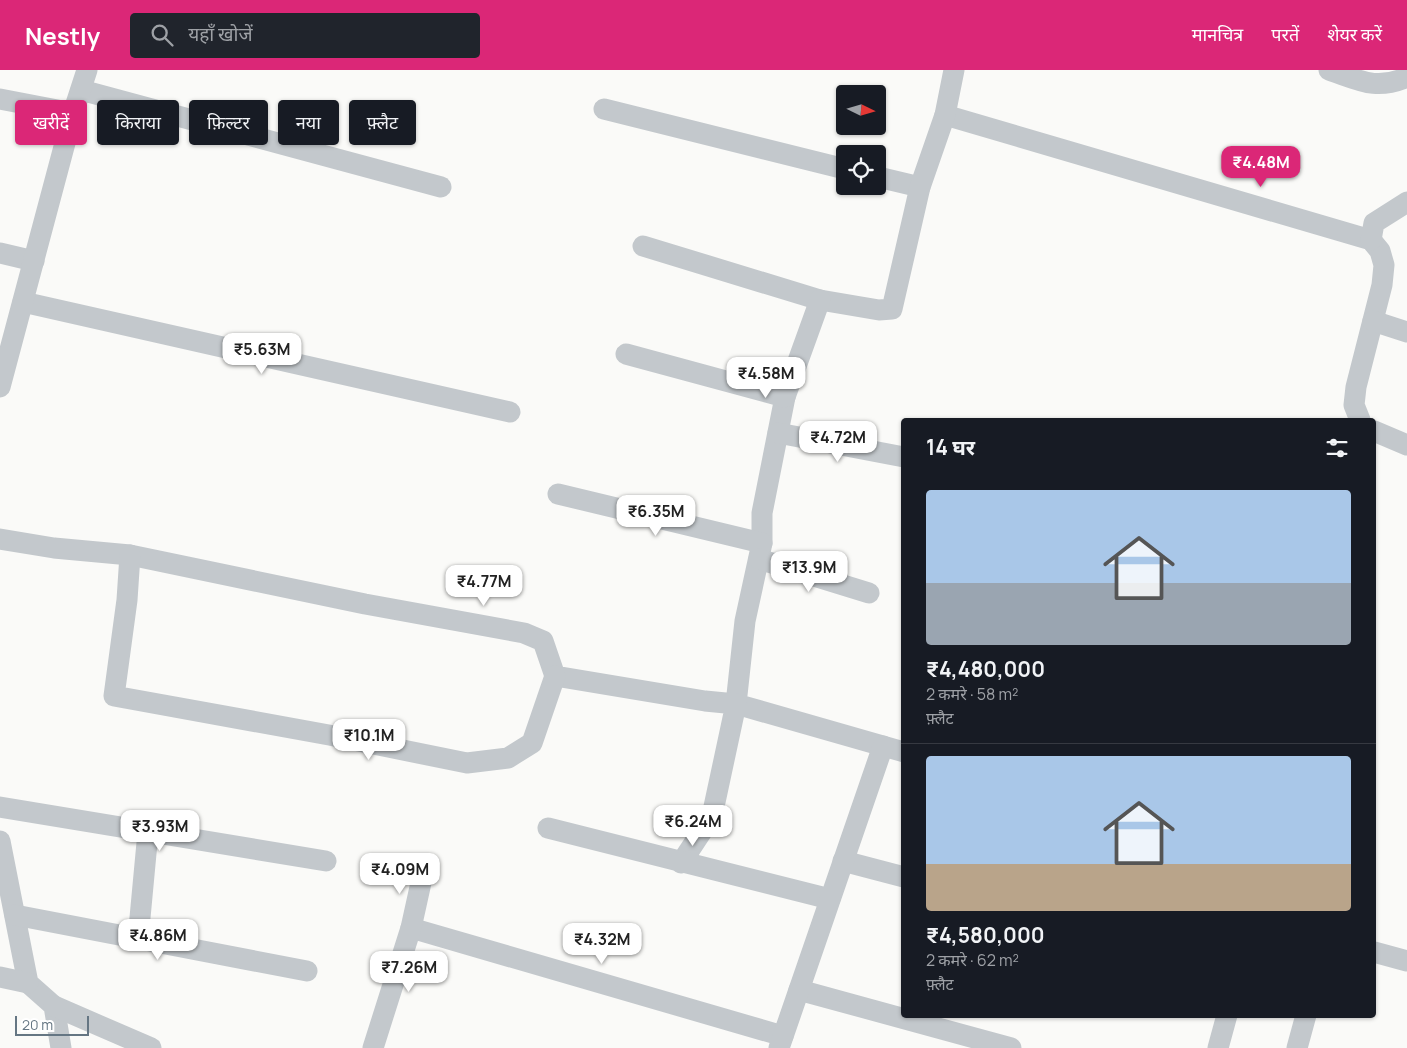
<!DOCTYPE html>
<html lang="hi">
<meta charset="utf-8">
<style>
body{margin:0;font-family:Manrope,"Noto Sans Devanagari",sans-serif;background:#20242c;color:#f1f3f6;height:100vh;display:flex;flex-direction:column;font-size:19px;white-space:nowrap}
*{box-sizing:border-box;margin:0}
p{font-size:16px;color:#9ea1a6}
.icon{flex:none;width:28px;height:28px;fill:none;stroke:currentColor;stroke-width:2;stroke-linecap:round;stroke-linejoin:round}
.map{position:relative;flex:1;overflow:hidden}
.panel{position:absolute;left:901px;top:348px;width:475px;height:600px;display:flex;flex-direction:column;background:#171b24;border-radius:5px;box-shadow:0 1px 4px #0004}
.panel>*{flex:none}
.banner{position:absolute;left:15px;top:30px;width:475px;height:45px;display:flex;gap:10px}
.needle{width:32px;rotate:95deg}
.fabs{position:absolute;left:836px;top:15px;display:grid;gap:10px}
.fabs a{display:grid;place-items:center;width:50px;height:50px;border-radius:5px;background:#171b24;box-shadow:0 1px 4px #0004;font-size:25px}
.scale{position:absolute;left:15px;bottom:12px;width:74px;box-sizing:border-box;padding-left:5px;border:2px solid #657683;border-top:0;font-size:14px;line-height:18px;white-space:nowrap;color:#657683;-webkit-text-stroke:4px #fff;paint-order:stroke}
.price{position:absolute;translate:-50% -42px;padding:0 11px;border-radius:10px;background:#fff;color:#222;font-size:16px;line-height:32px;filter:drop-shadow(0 1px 2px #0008)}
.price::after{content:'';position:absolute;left:50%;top:30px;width:15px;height:11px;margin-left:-8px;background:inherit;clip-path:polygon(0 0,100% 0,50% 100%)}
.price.active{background:#db2777;color:#fff}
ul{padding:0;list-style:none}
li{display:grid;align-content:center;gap:10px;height:265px;padding:0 25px}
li+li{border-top:1px solid #363941}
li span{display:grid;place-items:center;height:155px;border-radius:5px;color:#555}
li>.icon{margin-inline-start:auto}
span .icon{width:90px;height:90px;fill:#fffc;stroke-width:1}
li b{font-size:21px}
h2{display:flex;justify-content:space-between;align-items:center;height:60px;padding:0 25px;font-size:21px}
.chip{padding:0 18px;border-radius:5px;background:#171b24;box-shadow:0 1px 4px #0004;font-size:18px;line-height:45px}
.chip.active{background:#db2777;color:#fff}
header{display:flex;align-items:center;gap:30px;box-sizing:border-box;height:70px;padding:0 25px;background:#db2777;color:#fff}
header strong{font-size:24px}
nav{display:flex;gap:28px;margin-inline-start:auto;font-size:18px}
.search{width:350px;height:45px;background:#20242c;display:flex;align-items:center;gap:12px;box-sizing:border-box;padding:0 18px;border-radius:5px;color:#9ea1a6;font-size:19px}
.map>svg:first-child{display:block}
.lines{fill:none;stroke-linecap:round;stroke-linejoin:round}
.street{stroke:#c3c8cc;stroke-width:21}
</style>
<header>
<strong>Nestly</strong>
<div class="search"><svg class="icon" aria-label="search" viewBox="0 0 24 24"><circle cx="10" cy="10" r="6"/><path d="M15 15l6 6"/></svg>यहाँ खोजें</div>
<nav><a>मानचित्र</a><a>परतें</a><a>शेयर करें</a></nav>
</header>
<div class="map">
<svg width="1407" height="978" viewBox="0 0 1407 978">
<rect width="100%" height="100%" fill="#fafaf8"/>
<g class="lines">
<g class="street">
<path d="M 1329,0 C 1359,10 1376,21 1407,7"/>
<path d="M 81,20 L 441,117"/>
<path d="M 0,29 L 73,43"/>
<path d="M 604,39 L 845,99"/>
<path d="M 945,45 L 1371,170 L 1380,181 L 1384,195 L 1382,215 L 1356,317 L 1354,335 L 1360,350"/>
<path d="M 878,107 L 920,117"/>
<path d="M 1371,170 L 1374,153 L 1407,132"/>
<path d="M 643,176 L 820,230 L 879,240 L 892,239 L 920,117 L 945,45 L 954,0"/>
<path d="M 0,183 L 34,191"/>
<path d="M 820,230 L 785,327 L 762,443 L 762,473 L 745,551 L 736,634 L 904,682"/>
<path d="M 23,232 L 510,342"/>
<path d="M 1373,251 L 1407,262"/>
<path d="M 626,284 L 785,327"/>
<path d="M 0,317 L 73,43 L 87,0"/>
<path d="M 1374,361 L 1407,375"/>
<path d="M 778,363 L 904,387"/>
<path d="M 558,424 L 762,473"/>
<path d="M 0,469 L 54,478 L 130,485 L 365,534 L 524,563 L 543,571 L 555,606 L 705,631 L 736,634 L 712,746 L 681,793"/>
<path d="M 130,485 L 127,530 L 114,626 L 329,665 L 467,693 L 508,688 L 532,673 L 555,606"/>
<path d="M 759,489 L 869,523"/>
<path d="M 0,737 L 326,791"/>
<path d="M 548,758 L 830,829"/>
<path d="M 0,771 L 28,913 L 54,936 L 61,978"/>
<path d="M 843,791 L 904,807"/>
<path d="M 15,845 L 307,901"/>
<path d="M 411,858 L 783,966"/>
<path d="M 138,869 L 148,762"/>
<path d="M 1374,882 L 1407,891"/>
<path d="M 0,907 L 28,913"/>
<path d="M 799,920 L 1011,978"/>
<path d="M 54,936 L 151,978"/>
<path d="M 373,978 L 411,858 L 424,799"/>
<path d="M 779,978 L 883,676"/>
<path d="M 1218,978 L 1227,945"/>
<path d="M 1297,978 L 1306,945"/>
</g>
</g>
</svg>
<div class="fabs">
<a><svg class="needle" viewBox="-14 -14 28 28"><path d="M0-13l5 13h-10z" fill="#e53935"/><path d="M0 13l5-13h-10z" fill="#9ea1a6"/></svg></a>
<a><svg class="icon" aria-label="locate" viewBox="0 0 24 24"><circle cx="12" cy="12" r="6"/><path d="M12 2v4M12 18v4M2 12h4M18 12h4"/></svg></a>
</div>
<div class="scale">20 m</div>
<b class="price active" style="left:1261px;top:118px">₹4.48M</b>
<b class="price" style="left:262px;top:305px">₹5.63M</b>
<b class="price" style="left:766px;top:329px">₹4.58M</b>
<b class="price" style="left:838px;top:393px">₹4.72M</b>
<b class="price" style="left:656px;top:467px">₹6.35M</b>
<b class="price" style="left:809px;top:523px">₹13.9M</b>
<b class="price" style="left:484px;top:537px">₹4.77M</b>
<b class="price" style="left:369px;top:691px">₹10.1M</b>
<b class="price" style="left:693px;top:777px">₹6.24M</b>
<b class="price" style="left:160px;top:782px">₹3.93M</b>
<b class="price" style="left:400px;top:825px">₹4.09M</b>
<b class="price" style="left:158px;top:891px">₹4.86M</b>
<b class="price" style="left:602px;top:895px">₹4.32M</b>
<b class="price" style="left:409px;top:923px">₹7.26M</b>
<div class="banner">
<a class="chip active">खरीदें</a>
<a class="chip">किराया</a>
<a class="chip">फ़िल्टर</a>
<a class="chip">नया</a>
<a class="chip">फ़्लैट</a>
</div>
<section class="panel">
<h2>14 घर<svg class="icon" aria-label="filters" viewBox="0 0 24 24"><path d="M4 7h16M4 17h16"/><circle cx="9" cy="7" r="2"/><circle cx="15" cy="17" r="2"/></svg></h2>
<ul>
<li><span style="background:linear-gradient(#a9c7e8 60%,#9aa5b1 0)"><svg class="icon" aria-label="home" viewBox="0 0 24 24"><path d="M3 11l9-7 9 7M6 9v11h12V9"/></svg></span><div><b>₹4,480,000</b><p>2 कमरे · 58 m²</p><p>फ़्लैट</p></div></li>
<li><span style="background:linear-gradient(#a9c7e8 70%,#b9a48a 0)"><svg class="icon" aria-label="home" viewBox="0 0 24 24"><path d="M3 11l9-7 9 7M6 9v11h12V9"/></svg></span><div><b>₹4,580,000</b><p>2 कमरे · 62 m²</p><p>फ़्लैट</p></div></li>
</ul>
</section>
</div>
